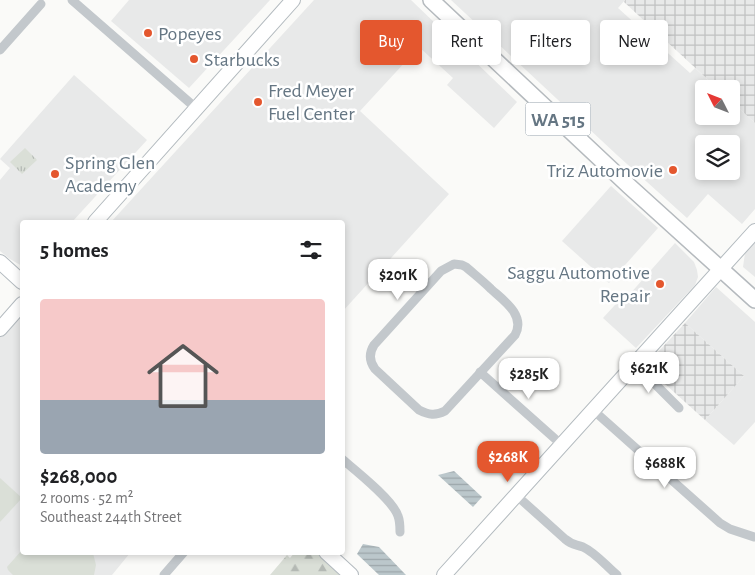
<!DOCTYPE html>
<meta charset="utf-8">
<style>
body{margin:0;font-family:"Alegreya Sans",sans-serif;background:#f6f6f6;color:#202124;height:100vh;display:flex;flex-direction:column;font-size:19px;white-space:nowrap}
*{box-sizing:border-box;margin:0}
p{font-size:16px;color:#757577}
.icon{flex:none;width:28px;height:28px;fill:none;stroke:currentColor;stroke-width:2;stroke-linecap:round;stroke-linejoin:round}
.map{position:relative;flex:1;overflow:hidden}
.side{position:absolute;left:20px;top:220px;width:325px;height:335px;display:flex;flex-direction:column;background:#fff;border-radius:5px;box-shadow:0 2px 8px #0003}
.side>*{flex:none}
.hud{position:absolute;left:360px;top:20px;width:320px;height:45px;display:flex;gap:10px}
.needle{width:32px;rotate:312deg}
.fabs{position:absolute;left:695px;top:80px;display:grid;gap:10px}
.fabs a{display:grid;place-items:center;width:45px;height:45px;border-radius:5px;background:#fff;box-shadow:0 2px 8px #0003;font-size:25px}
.price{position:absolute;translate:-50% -42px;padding:0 11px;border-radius:10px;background:#fff;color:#222;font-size:16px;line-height:32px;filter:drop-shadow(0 1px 2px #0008)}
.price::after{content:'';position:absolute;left:50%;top:30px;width:15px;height:11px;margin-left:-8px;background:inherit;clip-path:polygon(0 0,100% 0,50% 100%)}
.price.on{background:#e4572e;color:#fff}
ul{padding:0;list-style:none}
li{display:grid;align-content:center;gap:10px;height:265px;padding:0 20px}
li span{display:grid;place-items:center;height:155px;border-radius:5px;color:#555}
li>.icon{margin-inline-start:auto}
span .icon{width:90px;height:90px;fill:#fffc;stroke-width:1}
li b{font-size:21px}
h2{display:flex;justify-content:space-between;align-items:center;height:60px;padding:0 20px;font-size:21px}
.tag{padding:0 18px;border-radius:5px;background:#fff;box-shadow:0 2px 8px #0003;font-size:18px;line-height:45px}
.tag.on{background:#e4572e;color:#fff}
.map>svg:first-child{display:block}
.built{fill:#e8e9e9;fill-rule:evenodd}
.industrial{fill:url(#industrial-grid)}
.grass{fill:#dadfd7}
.forest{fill:url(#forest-firs)}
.park{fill:url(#park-tufts)}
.water{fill:url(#water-rules)}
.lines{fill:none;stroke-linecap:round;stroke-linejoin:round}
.secondary-casing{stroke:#b3babf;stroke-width:16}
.primary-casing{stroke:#b5babe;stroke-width:18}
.street{stroke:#c3c8cc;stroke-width:9}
.secondary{stroke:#fff;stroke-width:14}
.primary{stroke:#fff;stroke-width:15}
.poi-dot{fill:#e4572e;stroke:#fff;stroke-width:2}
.labels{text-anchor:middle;stroke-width:5;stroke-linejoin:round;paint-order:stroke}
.shield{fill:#fff;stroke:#939fa8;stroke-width:1}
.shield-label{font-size:19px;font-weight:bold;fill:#657683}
.poi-label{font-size:20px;fill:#657683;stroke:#fff;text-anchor:start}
</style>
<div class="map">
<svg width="755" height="575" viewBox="0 0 755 575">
<defs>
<pattern id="industrial-grid" width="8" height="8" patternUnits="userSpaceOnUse" patternTransform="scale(1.25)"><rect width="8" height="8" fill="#e8e9e9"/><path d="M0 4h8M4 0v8" fill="none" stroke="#c0c1c2"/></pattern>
<pattern id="forest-firs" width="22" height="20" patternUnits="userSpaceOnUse" patternTransform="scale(1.25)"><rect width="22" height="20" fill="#dadfd7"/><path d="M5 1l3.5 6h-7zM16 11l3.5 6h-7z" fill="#b4b9b4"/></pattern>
<pattern id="park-tufts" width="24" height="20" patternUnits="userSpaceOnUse" patternTransform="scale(1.25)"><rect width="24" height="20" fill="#dadfd7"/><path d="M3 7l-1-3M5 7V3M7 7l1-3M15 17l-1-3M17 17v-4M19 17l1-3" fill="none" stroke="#b4b9b4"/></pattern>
<pattern id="water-rules" width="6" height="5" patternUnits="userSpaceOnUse" patternTransform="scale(1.25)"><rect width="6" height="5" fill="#bbc7cb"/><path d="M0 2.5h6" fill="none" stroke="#9ca6aa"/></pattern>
</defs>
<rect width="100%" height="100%" fill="#fafaf8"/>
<g class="built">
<path d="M 129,0 L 270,0 L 189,88 L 111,21 Z"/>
<path d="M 314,0 L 411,0 L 517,102 L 494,128 L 447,85 L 453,78 L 419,47 L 360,111 L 449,194 L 343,311 L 342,222 L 111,222 Z"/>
<path d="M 451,0 L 625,0 L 618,8 L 690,73 L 695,68 L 718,89 L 704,89 L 704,116 L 731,116 L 731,101 L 755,123 L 755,209 L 742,224 L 708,194 L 687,218 L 617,155 ZM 704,144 L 731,144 L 731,171 L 704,171 Z"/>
<path d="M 74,75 L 147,140 L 72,222 L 22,222 L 22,266 L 10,259 L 0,251 L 0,180 L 10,168 L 0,159 Z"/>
<path d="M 611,186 L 658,228 L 609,283 L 562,241 Z"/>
<path d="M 755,242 L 755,277 L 743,267 L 745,253 Z"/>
<path d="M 675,243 L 694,262 L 697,270 L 698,277 L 695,285 L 636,348 L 603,318 L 626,293 L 629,295 Z"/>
<path d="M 716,287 L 755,322 L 755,422 L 734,445 L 705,420 L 744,376 L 685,323 Z"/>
<path d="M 22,304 L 22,552 L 130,553 L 112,575 L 0,575 L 0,329 Z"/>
</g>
<g class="industrial">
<path d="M 625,0 L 755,0 L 755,123 L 731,101 L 731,89 L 718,89 L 624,2 Z"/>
<path d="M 685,323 L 744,376 L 705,420 L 645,366 Z"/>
</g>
<g class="grass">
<path d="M 0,478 L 22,498 L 0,522 Z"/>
<path d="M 22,550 L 22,552 L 93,553 L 96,565 L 94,575 L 13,575 L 8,570 L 7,567 Z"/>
</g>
<path class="forest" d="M 295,552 L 321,553 L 346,575 L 270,575 L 287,555 L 290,558 Z"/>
<path class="park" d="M 25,148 L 37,160 L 22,174 L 10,162 Z"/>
<g class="water">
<path d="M 454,471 L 482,497 L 473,507 L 438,475 Z"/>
<path d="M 363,544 L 379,547 L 406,575 L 379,575 L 357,554 Z"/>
</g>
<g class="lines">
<g class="secondary-casing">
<g id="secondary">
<path d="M 95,222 L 293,0"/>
<path d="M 0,262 L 22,282"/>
<path d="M 0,329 L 22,304"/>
<path d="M 326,552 L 351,575"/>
<path d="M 444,575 L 755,231"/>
</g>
</g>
<g class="primary-casing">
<path id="primary" d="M 431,0 L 629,186 L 755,300"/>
</g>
<g class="street">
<path d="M 72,0 L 197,109"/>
<path d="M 0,50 L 41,4"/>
<path d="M 454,264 L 462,265 L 466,267 C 474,274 483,281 491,289 C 503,300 526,315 515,335 L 445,411 C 435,416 429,415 419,410 L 375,369 C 369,361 369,353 374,345 L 441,271 Z"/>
<path d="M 635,364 L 679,408"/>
<path d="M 480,372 L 562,445"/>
<path d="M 593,410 L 720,523 L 730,529 L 754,537"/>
<path d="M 342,459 C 356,471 393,500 398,516 C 400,521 400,526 400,532"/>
<path d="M 516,495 L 565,539 C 572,545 575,544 583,547 C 596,553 606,566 617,575"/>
<path d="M 164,575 L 184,552"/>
</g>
<use href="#secondary" class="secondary"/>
<use href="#primary" class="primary"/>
</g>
<g class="poi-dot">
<circle cx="148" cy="33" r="5"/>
<circle cx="194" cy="59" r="5"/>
<circle cx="258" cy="102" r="5"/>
<circle cx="673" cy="170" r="5"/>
<circle cx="55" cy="174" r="5"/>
<circle cx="660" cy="284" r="5"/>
</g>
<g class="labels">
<rect class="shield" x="525.5" y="102.5" width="65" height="33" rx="4"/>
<g class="shield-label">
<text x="558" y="126">WA 515</text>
</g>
<g class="poi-label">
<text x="158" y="40">Popeyes</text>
<text x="204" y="66">Starbucks</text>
<text x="268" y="97">Fred Meyer<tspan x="268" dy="23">Fuel Center</tspan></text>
<text x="65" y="169">Spring Glen<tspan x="65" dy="23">Academy</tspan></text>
<text x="663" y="177" text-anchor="end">Triz Automovie</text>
<text x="650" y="279" text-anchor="end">Saggu Automotive<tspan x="650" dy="23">Repair</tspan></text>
</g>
</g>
</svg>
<div class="fabs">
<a><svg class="needle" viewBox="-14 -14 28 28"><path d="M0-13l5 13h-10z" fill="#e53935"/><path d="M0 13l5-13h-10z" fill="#757577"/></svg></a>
<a><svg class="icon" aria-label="layers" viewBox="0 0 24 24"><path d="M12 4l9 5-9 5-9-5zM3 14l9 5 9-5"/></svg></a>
</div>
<b class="price" style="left:398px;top:301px">$201K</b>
<b class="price" style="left:649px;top:394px">$621K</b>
<b class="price" style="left:529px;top:400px">$285K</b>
<b class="price on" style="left:508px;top:483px">$268K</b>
<b class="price" style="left:665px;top:489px">$688K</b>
<div class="hud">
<a class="tag on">Buy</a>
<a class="tag">Rent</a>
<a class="tag">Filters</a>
<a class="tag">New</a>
</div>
<section class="side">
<h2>5 homes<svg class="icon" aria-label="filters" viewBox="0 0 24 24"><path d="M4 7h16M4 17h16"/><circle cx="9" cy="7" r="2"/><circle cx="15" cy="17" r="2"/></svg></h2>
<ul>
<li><span style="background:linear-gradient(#f6c9c9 65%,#9aa5b1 0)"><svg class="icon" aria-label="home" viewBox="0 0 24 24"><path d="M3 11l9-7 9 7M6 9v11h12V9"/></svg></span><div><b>$268,000</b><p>2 rooms · 52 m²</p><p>Southeast 244th Street</p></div></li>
</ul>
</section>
</div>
